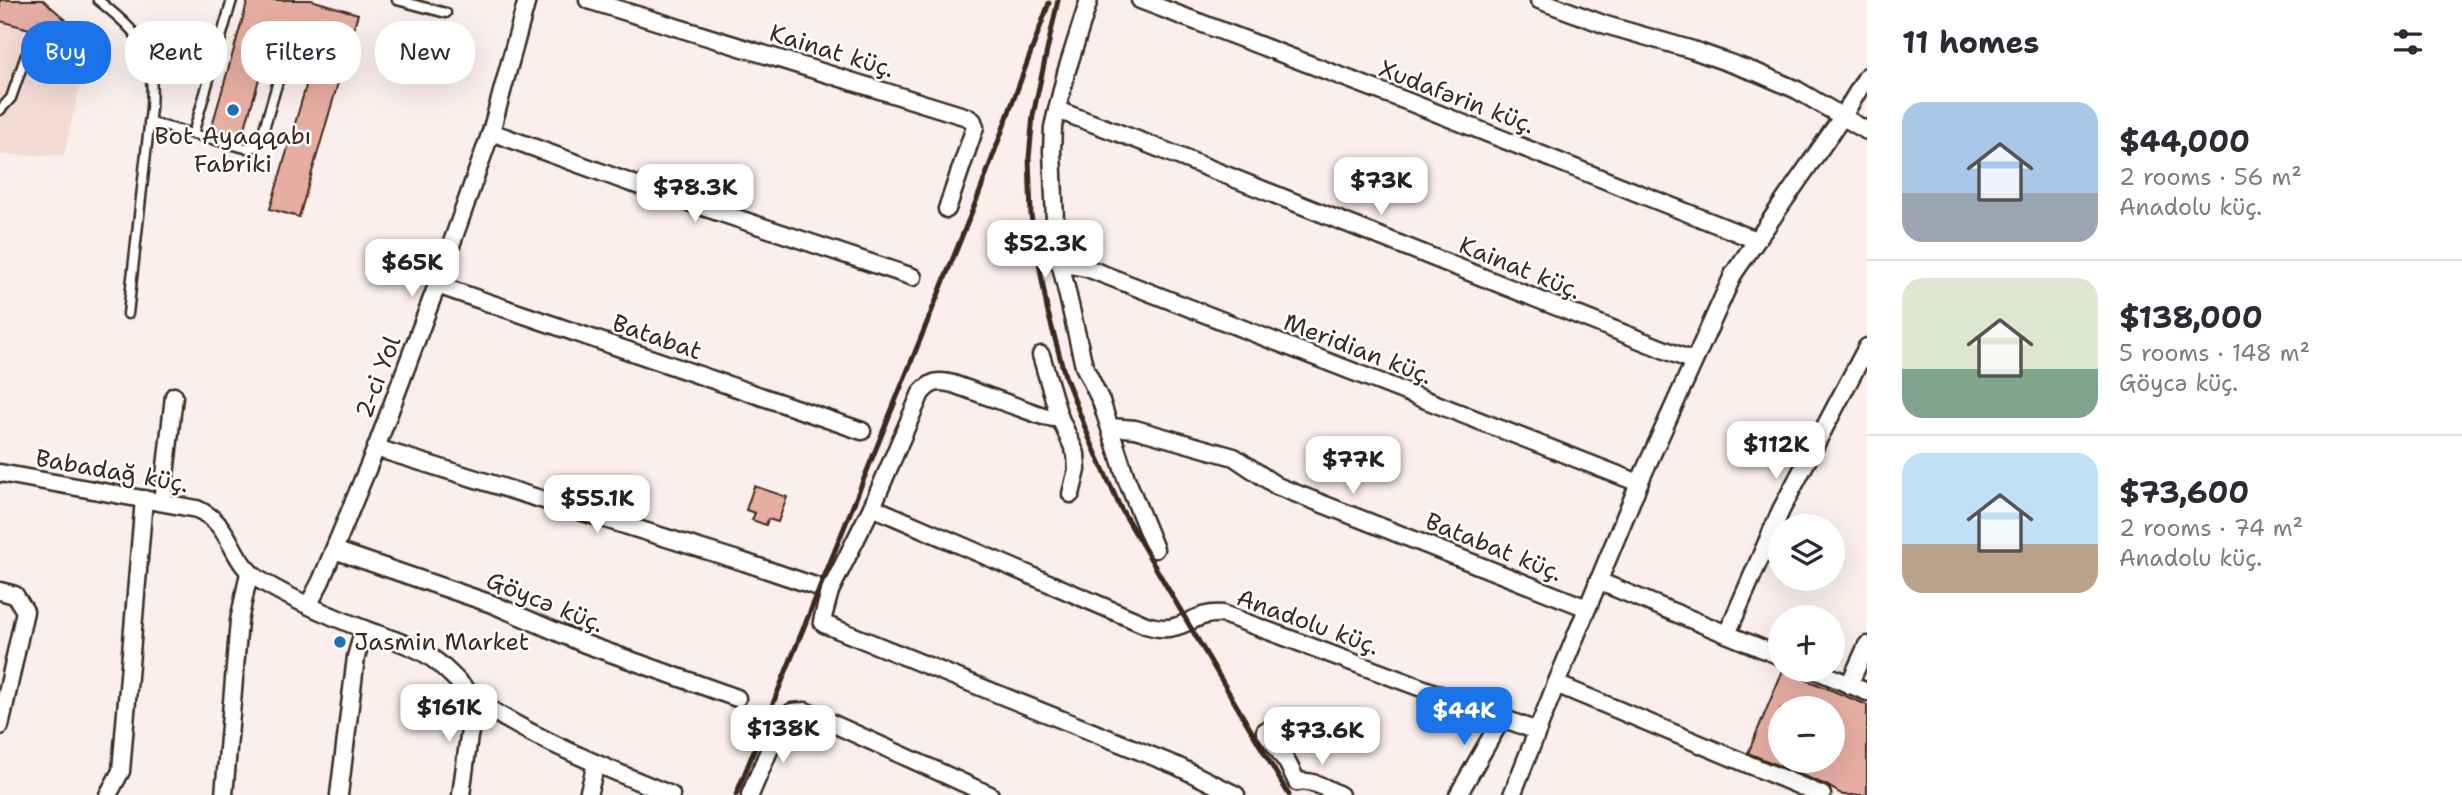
<!DOCTYPE html>
<meta charset="utf-8">
<style>
body{margin:0;font-family:"Shantell Sans",sans-serif;background:#f2f2f3;color:#2b2b33;height:100vh;display:flex;flex-direction:column;font-size:26px;white-space:nowrap}
*{box-sizing:border-box;margin:0}
p{font-size:23px;color:#7c7c81}
.icon{flex:none;width:38px;height:38px;fill:none;stroke:currentColor;stroke-width:2;stroke-linecap:round;stroke-linejoin:round}
.map{position:relative;flex:1;overflow:hidden}
.drawer{display:flex;flex-direction:column;background:#fff;width:595px}
.drawer>*{flex:none}
.top-card{position:absolute;left:21px;top:21px;width:665px;height:63px;display:flex;gap:14px}
.tools{position:absolute;left:1768px;top:514px;display:grid;gap:14px}
.tools a{display:grid;place-items:center;width:77px;height:77px;border-radius:50%;background:#fff;box-shadow:0 7px 28px #0002;font-size:35px}
.price{position:absolute;translate:-50% -60px;padding:0 16px;border-radius:14px;background:#fff;color:#222;font-size:23px;line-height:46px;filter:drop-shadow(0 2px 4px #0008)}
.price::after{content:'';position:absolute;left:50%;top:42px;width:21px;height:16px;margin-left:-10px;background:inherit;clip-path:polygon(0 0,100% 0,50% 100%)}
.price.current{background:#1a73e8;color:#fff}
ul{padding:0;list-style:none}
li{display:flex;align-items:center;gap:21px;height:175px;padding:0 35px}
li+li{border-top:2px solid #e1e1e2}
li span{display:grid;place-items:center;flex:none;width:196px;height:140px;border-radius:21px;color:#555}
li>.icon{margin-inline-start:auto}
span .icon{width:84px;height:84px;fill:#fffc;stroke-width:1}
li b{font-size:30px}
h2{display:flex;justify-content:space-between;align-items:center;height:84px;padding:0 35px;font-size:30px}
.tag{padding:0 24px;border-radius:28px;background:#fff;box-shadow:0 7px 28px #0002;font-size:24px;line-height:63px}
.tag.current{background:#1a73e8;color:#fff}
main{display:flex;flex:1;min-height:0}
.map>svg:first-child{display:block}
.built{fill:#f4dbd6}
.building{fill:#e7ada2;stroke:#3b2a1e;stroke-width:2;fill-rule:evenodd}
.lines{fill:none;stroke-linecap:round;stroke-linejoin:round}
.lane-casing{stroke:#3b2a1e;stroke-width:13}
.street-casing{stroke:#3b2a1e;stroke-width:21}
.lane{stroke:#fff;stroke-width:8}
.street{stroke:#fff;stroke-width:16}
.rail{stroke:#3b2a1e;stroke-width:5}
.poi-dot{fill:#1f6fb2;stroke:#fff;stroke-width:2.5}
.labels{text-anchor:middle;stroke-width:5;stroke-linejoin:round;paint-order:stroke}
.street-label{font-size:24px;fill:#3b2a1e;stroke:#fff}
.poi-label{font-size:24px;fill:#3b2a1e;stroke:#fff}
</style>
<main>
<div class="map">
<svg width="1867" height="795" viewBox="0 0 1867 795">
<rect width="100%" height="100%" fill="#faefec"/>
<filter id="ink" filterUnits="userSpaceOnUse"><feTurbulence type="fractalNoise" baseFrequency=".0143" numOctaves="2"/><feDisplacementMap in="SourceGraphic" scale="14" xChannelSelector="R" yChannelSelector="G"/><feConvolveMatrix kernelMatrix="1 2 1 2 8 2 1 2 1" color-interpolation-filters="sRGB"/></filter>
<g filter="url(#ink)">
<path class="built" d="M 0,22 L 89,46 L 64,155 L 0,155 Z"/>
<g class="building">
<path d="M 0,0 L 43,0 L 66,20 L 70,40 L 0,21 Z"/>
<path d="M 248,0 L 311,0 L 358,14 L 299,217 L 270,209 L 320,38 L 275,24 L 242,138 L 211,129 Z"/>
<path d="M 754,486 L 787,497 L 778,522 L 768,519 L 766,525 L 752,520 L 755,513 L 746,510 Z"/>
<path d="M 1783,670 L 1867,705 L 1867,795 L 1843,795 L 1826,785 L 1748,753 ZM 1780,709 L 1832,709 L 1832,761 L 1780,761 Z"/>
</g>
<g class="lines">
<g class="lane-casing">
<g id="lane">
<path d="M 98,0 C 142,36 155,49 151,108 L 128,314"/>
<path d="M 397,0 L 446,13"/>
<path d="M 0,110 L 11,98 L 26,55"/>
<path d="M 149,122 L 245,148 L 255,147 L 260,142 L 289,44"/>
<path d="M 193,134 L 232,0"/>
</g>
</g>
<g class="street-casing">
<g id="street">
<path d="M 588,0 L 967,117 L 973,121 L 975,127 L 947,209"/>
<path d="M 1089,0 L 1066,73 L 1053,127 L 1052,151 L 1056,244 L 1084,366 L 1101,401 L 1126,478 L 1155,549"/>
<path d="M 1140,0 L 1409,102 L 1756,240"/>
<path d="M 1539,0 L 1606,25 L 1693,50 L 1758,73 L 1797,90 L 1867,131"/>
<path d="M 1057,110 L 1143,142 L 1693,361"/>
<path d="M 491,132 L 628,182 L 913,277"/>
<path d="M 1059,263 L 1087,268 L 1639,483"/>
<path d="M 437,285 L 862,431"/>
<path d="M 1041,355 L 1059,416 L 1076,454 L 1077,470 L 1071,494"/>
<path d="M 1059,416 L 1053,418 L 1043,416 L 953,384 C 938,380 932,381 921,393 L 872,507 L 830,591 L 822,621 L 824,624 L 1177,766 L 1236,795"/>
<path d="M 1111,427 L 1135,429 L 1234,457 L 1277,486 L 1587,608"/>
<path d="M 376,448 L 744,562 L 830,591"/>
<path d="M 0,473 L 197,509 C 236,527 227,561 263,582 C 294,600 330,616 364,629 C 384,637 405,642 424,653 C 449,667 464,692 488,708 C 545,744 609,769 671,795"/>
<path d="M 162,502 L 174,396"/>
<path d="M 872,507 L 1146,625 C 1184,637 1189,611 1223,614 L 1537,731"/>
<path d="M 334,550 L 492,604 L 585,644 L 737,698"/>
<path d="M 1598,581 L 1780,656"/>
<path d="M 0,591 L 15,595 L 25,611 L 0,726"/>
<path d="M 309,604 L 321,581 L 376,448 L 437,285 L 491,132 L 527,0"/>
<path d="M 1727,634 L 1781,510 L 1867,347"/>
<path d="M 1815,670 L 1867,692"/>
<path d="M 1556,684 L 1822,795"/>
<path d="M 1849,685 L 1867,645"/>
<path d="M 1265,731 L 1288,764 L 1297,782"/>
<path d="M 1297,782 C 1312,779 1327,789 1340,795"/>
<path d="M 108,795 L 121,771 L 144,499"/>
<path d="M 224,795 L 239,621 L 249,573"/>
<path d="M 339,795 L 356,657 L 364,629"/>
<path d="M 461,795 L 469,736 L 478,701"/>
<path d="M 588,795 L 596,764"/>
<path d="M 750,795 L 782,720 L 792,712 L 805,711 L 990,795"/>
<path d="M 1458,795 L 1502,718"/>
<path d="M 1512,795 L 1556,684 L 1639,483 L 1734,273 L 1843,116 L 1867,76"/>
</g>
</g>
<use href="#lane" class="lane"/>
<use href="#street" class="street"/>
<g class="rail">
<path d="M 1058,0 L 1033,115 L 1029,158 L 1031,215 L 1047,309 L 1065,376 L 1090,440 L 1120,507 L 1289,795"/>
<path d="M 736,795 L 979,194 L 1049,3"/>
</g>
</g>
</g>
<g class="poi-dot">
<circle cx="233" cy="110" r="7"/>
<circle cx="340" cy="642" r="7"/>
</g>
<g class="labels">
<g class="street-label">
<text transform="translate(832 51) rotate(17)" y="8">Kainat küç.</text>
<text transform="translate(1457 97) rotate(21)" y="8">Xudafərin küç.</text>
<text transform="translate(1520 268) rotate(22)" y="8">Kainat küç.</text>
<text transform="translate(657 337) rotate(19)" y="8">Batabat</text>
<text transform="translate(1358 349) rotate(21)" y="8">Meridian küç.</text>
<text transform="translate(378 377) rotate(-69)" y="8">2-ci Yol</text>
<text transform="translate(112 471) rotate(10)" y="8">Babadağ küç.</text>
<text transform="translate(1494 547) rotate(22)" y="8">Batabat küç.</text>
<text transform="translate(545 602) rotate(22)" y="8">Göycə küç.</text>
<text transform="translate(1308 622) rotate(20)" y="8">Anadolu küç.</text>
</g>
<g class="poi-label">
<text x="233" y="144">Bot Ayaqqabı<tspan x="233" dy="28">Fabriki</tspan></text>
<text x="354" y="650" text-anchor="start">Jasmin Market</text>
</g>
</g>
</svg>
<div class="tools">
<a><svg class="icon" aria-label="layers" viewBox="0 0 24 24"><path d="M12 4l9 5-9 5-9-5zM3 14l9 5 9-5"/></svg></a>
<a>+</a>
<a>−</a>
</div>
<b class="price" style="left:1381px;top:217px">$73K</b>
<b class="price" style="left:695px;top:224px">$78.3K</b>
<b class="price" style="left:1045px;top:280px">$52.3K</b>
<b class="price" style="left:412px;top:299px">$65K</b>
<b class="price" style="left:1776px;top:481px">$112K</b>
<b class="price" style="left:1353px;top:496px">$77K</b>
<b class="price" style="left:597px;top:535px">$55.1K</b>
<b class="price" style="left:449px;top:744px">$161K</b>
<b class="price current" style="left:1464px;top:747px">$44K</b>
<b class="price" style="left:783px;top:765px">$138K</b>
<b class="price" style="left:1322px;top:767px">$73.6K</b>
<div class="top-card">
<a class="tag current">Buy</a>
<a class="tag">Rent</a>
<a class="tag">Filters</a>
<a class="tag">New</a>
</div>
</div>
<section class="drawer">
<h2>11 homes<svg class="icon" aria-label="filters" viewBox="0 0 24 24"><path d="M4 7h16M4 17h16"/><circle cx="9" cy="7" r="2"/><circle cx="15" cy="17" r="2"/></svg></h2>
<ul>
<li><span style="background:linear-gradient(#a9c7e8 65%,#9aa5b1 0)"><svg class="icon" aria-label="home" viewBox="0 0 24 24"><path d="M3 11l9-7 9 7M6 9v11h12V9"/></svg></span><div><b>$44,000</b><p>2 rooms · 56 m²</p><p>Anadolu küç.</p></div></li>
<li><span style="background:linear-gradient(#dfe7d0 65%,#7fa58c 0)"><svg class="icon" aria-label="home" viewBox="0 0 24 24"><path d="M3 11l9-7 9 7M6 9v11h12V9"/></svg></span><div><b>$138,000</b><p>5 rooms · 148 m²</p><p>Göycə küç.</p></div></li>
<li><span style="background:linear-gradient(#bfe0f5 65%,#b9a48a 0)"><svg class="icon" aria-label="home" viewBox="0 0 24 24"><path d="M3 11l9-7 9 7M6 9v11h12V9"/></svg></span><div><b>$73,600</b><p>2 rooms · 74 m²</p><p>Anadolu küç.</p></div></li>
</ul>
</section>
</main>
